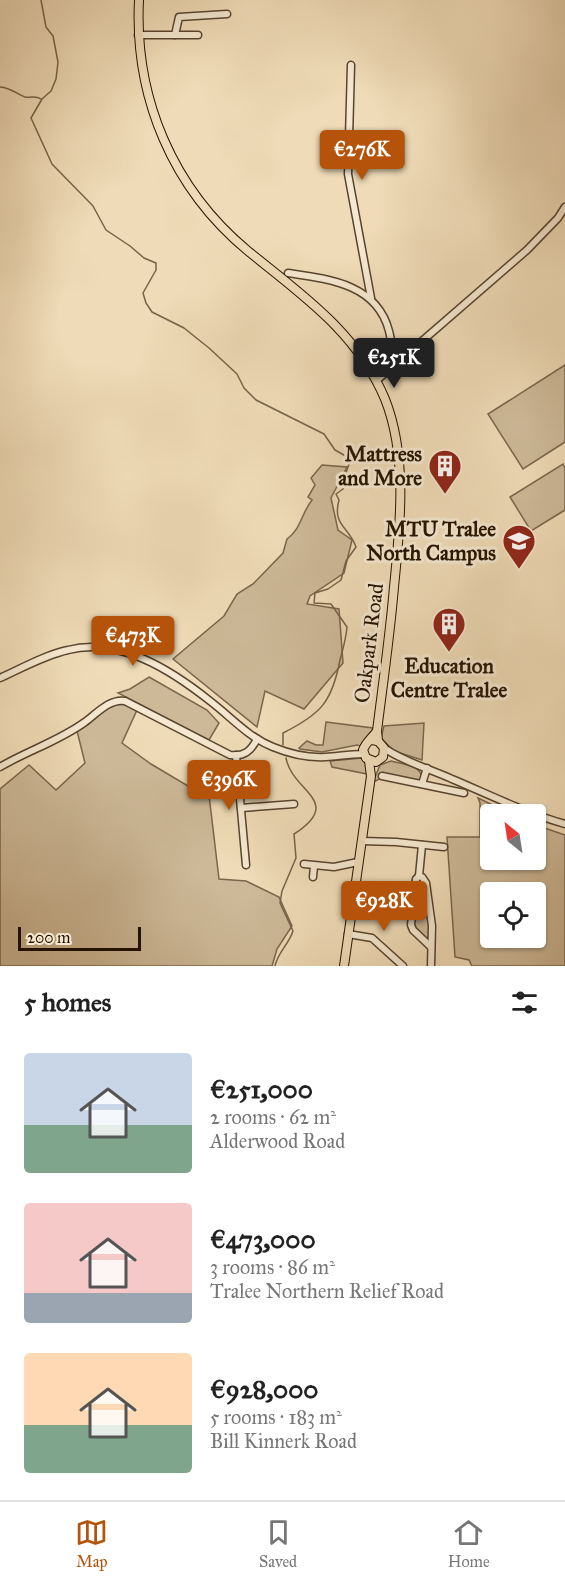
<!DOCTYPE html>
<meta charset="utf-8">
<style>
body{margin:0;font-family:"IM FELL Great Primer",serif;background:#f6f6f6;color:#222;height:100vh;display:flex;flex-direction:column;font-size:22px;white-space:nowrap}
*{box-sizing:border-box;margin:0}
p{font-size:20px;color:#767676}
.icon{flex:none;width:33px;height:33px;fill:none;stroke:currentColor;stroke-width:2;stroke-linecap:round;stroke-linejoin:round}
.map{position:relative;height:966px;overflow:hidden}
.sheet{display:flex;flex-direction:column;background:#fff;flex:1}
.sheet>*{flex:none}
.needle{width:39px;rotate:330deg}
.controls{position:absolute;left:480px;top:804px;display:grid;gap:12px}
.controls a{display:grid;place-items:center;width:66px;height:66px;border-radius:6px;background:#fff;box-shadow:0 2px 4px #0004;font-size:30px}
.scale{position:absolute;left:18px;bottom:15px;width:123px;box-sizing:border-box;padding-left:6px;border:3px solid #261200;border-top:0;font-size:16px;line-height:21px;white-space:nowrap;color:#261200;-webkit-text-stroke:4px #f5e8d0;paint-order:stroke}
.price{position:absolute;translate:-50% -51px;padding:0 14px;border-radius:6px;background:#b45309;color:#fff;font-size:20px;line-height:39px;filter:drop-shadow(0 2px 3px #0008)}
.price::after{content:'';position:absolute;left:50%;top:36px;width:18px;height:14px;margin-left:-9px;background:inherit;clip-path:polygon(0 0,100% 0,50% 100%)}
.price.on{background:#222;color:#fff}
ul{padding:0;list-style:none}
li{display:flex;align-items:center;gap:18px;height:150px;padding:0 24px}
li span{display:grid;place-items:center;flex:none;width:168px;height:120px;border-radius:6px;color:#555}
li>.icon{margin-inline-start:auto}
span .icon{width:72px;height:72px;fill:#fffc;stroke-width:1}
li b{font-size:26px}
h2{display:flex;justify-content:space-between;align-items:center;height:72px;padding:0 24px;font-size:26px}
.dock{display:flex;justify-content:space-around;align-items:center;height:84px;border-top:2px solid #e0e0e0;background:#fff;font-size:16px;color:#767676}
.dock a{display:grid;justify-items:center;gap:3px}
.dock .on{color:#b45309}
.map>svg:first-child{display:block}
.green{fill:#cdb998;stroke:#7a664c;stroke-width:1.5;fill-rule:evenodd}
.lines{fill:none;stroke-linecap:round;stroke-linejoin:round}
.stream{stroke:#766249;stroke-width:1.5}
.minor-casing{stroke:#58442e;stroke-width:9}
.major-casing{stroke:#261200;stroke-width:10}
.minor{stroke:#f5e8d0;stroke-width:6}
.major{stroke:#efdbb7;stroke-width:8}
.labels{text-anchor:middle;stroke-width:6;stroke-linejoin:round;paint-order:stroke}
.poi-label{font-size:21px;font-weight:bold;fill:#261200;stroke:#f5e8d0;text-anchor:end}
.street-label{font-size:21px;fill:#261200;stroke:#f5e8d0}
</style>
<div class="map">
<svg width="565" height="966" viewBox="0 0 565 966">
<rect width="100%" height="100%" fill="#efdbb7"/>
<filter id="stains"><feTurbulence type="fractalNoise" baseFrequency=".00333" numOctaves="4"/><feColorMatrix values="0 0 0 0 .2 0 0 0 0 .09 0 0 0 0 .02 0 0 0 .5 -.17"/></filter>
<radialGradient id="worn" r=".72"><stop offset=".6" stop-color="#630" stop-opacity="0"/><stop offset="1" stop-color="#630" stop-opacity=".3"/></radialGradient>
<g class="green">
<path d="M 565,365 L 565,442 L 523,469 L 488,414 Z"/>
<path d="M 563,464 L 565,468 L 565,510 L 531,531 L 510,497 Z"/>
<path d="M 322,465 L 347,467 L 331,498 L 338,530 L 352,540 L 344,573 L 310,596 L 307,604 L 339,609 L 343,663 L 304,709 L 265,691 L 257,727 L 173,659 L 224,616 L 237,594 L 253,584 L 283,553 L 287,539 C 301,529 301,514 312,500 L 308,497 L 315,485 L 311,478 Z"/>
<path d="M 149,677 L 207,710 L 219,723 L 209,740 L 118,693 L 130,689 Z"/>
<path d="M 125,703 L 137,710 L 122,743 L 151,764 L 203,795 L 209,795 L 219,879 L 246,881 L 279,897 L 292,926 L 277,949 L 272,966 L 0,966 L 0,789 L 29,765 L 56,790 L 85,763 L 77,731 L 112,705 Z"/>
<path d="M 326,722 L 373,728 L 373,732 L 360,746 L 357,745 L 322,752 L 300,749 L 299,748 L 307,741 L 316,745 L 323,745 Z"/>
<path d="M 424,723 L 422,760 L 394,751 L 381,738 L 384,726 Z"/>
<path d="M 362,758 L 366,764 L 367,774 L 332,767 L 330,761 Z"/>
<path d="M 391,761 C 401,764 420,765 422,777 L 420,781 L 382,773 L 380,779 L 373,782 L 380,765 Z"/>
<path d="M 478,798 L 512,814 L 490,814 L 490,860 L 536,860 L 536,825 L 565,835 L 565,966 L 472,966 L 469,960 L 455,957 L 447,837 L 480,837 L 480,803 ZM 490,892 L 536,892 L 536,938 L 490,938 Z"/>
<path d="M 419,881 L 422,881 L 424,884 C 427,899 435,925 428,938 L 424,938 L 413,924 Z"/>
</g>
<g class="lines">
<g class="stream">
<path d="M 41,0 L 46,27 L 53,36 L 58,62 L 56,79 L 51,91 L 42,99 L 31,118 L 52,164 L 93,206 L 106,230 L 130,246 L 144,258 L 156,263 L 156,270 L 143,293 L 146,303 L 152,312 L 184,328 L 209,348 L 237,374 L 244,388 L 256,400 L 324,434 L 335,450 L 351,459 L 344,478 L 346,481 L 343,489 L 336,494 L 339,500 C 332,525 349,527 356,547 L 346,561 L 341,580 L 328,589 L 315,593 L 314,603 L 331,604 L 347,627 C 346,639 343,649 340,660 C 332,702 321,714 283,733 L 283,745"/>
<path d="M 0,87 C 12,88 16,94 25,97 C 32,98 35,95 41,99"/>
<path d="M 275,966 C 278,952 289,944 293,931 L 280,903 L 282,891 L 296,858 L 294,834 C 345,801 292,792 286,758"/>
</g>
<g class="minor-casing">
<g id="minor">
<path d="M 138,35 L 198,35"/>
<path d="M 175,35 L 179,17 L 227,14"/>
<path d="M 351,65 L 348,174 L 371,298"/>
<path d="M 288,273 C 329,279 377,284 389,331 C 392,344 395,354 390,367"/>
<path d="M 376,381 L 527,250 L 558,218 L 565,207"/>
<path d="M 0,678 C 22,668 45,655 68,650 C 120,637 171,670 210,701 C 231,717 248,737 273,747 C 290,754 308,758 326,757 C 339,756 351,754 363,754"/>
<path d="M 384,748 C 404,762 430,769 452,779 C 490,795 526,813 565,824"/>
<path d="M 236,755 L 246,865"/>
<path d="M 0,767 C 27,751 59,741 85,722 C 96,714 110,698 125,701 L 230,755 C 244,757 251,751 257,739"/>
<path d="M 382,776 L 464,793"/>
<path d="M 422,784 L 427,768"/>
<path d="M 241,808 L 294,804"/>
<path d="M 362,841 L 396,842 L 444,847"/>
<path d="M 422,845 L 419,876 L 422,877 L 426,883 L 432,926 L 431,966"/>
<path d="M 304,864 L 334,867 L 358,862"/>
<path d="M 419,876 L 416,879 L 411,925 L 413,930 L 431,947"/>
<path d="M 313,877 L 314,866"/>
<path d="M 348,934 L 372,938 L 403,966"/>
</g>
</g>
<g class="major-casing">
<g id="major">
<path d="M 139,0 C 134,98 173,189 248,251 C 302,295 357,332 385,399 C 408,457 400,527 394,587 C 390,635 383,683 377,731 L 378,741"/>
<path d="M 371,740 L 378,741 L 384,748 L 383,757 L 376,762 L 366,758 L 363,750 C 366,742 372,738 377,731"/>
<path d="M 344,966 L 371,776 L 369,761"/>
</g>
</g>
<use href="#minor" class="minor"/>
<use href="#major" class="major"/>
</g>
<defs>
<g id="building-pin" transform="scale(1.725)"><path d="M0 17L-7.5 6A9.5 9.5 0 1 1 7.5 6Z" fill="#8f2418" stroke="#f5e8d0"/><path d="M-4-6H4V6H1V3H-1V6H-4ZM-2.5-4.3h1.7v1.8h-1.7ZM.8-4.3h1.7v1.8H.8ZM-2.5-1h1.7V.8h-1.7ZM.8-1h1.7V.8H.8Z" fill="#fff"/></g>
<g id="university-pin" transform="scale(1.725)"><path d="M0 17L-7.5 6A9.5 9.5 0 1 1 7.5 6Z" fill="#8f2418" stroke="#f5e8d0"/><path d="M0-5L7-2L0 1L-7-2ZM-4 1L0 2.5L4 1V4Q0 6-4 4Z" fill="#fff"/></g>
</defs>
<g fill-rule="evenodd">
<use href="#building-pin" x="445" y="466"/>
<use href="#university-pin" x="519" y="541"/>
<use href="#building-pin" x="449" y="624"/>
</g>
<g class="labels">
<g class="poi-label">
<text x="422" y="461">Mattress<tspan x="422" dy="24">and More</tspan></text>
<text x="496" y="536">MTU Tralee<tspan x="496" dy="24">North Campus</tspan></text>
<text x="449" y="673" text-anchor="middle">Education<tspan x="449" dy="24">Centre Tralee</tspan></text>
</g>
<g class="street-label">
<text transform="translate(369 643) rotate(-83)" y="7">Oakpark Road</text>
</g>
</g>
<rect width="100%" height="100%" filter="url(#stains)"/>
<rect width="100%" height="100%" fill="url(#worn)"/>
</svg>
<div class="controls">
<a><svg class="needle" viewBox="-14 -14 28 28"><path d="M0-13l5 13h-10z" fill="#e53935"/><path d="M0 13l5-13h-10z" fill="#767676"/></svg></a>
<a><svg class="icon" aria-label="locate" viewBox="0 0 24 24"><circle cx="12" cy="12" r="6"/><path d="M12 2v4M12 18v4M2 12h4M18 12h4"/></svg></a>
</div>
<div class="scale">200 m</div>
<b class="price" style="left:362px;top:181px">€276K</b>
<b class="price on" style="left:394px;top:389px">€251K</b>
<b class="price" style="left:133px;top:667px">€473K</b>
<b class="price" style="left:229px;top:811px">€396K</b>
<b class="price" style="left:384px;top:932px">€928K</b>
</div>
<section class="sheet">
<h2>5 homes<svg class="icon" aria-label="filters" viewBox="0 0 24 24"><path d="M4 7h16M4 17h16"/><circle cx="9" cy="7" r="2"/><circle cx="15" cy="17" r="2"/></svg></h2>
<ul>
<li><span style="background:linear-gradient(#c9d6e8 60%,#7fa58c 0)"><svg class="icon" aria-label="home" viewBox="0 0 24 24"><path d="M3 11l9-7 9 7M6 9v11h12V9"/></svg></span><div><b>€251,000</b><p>2 rooms · 62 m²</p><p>Alderwood Road</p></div></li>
<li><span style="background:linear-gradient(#f6c9c9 75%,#9aa5b1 0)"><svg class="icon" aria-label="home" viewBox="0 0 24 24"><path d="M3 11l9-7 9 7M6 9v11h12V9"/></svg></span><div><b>€473,000</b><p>3 rooms · 86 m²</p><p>Tralee Northern Relief Road</p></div></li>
<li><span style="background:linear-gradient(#ffd9b3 60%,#7fa58c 0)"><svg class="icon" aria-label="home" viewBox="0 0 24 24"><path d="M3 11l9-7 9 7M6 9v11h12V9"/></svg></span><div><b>€928,000</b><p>5 rooms · 183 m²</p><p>Bill Kinnerk Road</p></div></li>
</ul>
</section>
<nav class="dock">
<a class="on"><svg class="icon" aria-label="map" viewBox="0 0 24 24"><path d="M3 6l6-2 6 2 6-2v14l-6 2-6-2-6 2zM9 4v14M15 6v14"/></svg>Map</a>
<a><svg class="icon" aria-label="saved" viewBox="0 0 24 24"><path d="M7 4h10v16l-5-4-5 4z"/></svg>Saved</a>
<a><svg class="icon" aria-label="home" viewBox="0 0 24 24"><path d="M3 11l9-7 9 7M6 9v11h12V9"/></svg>Home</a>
</nav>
